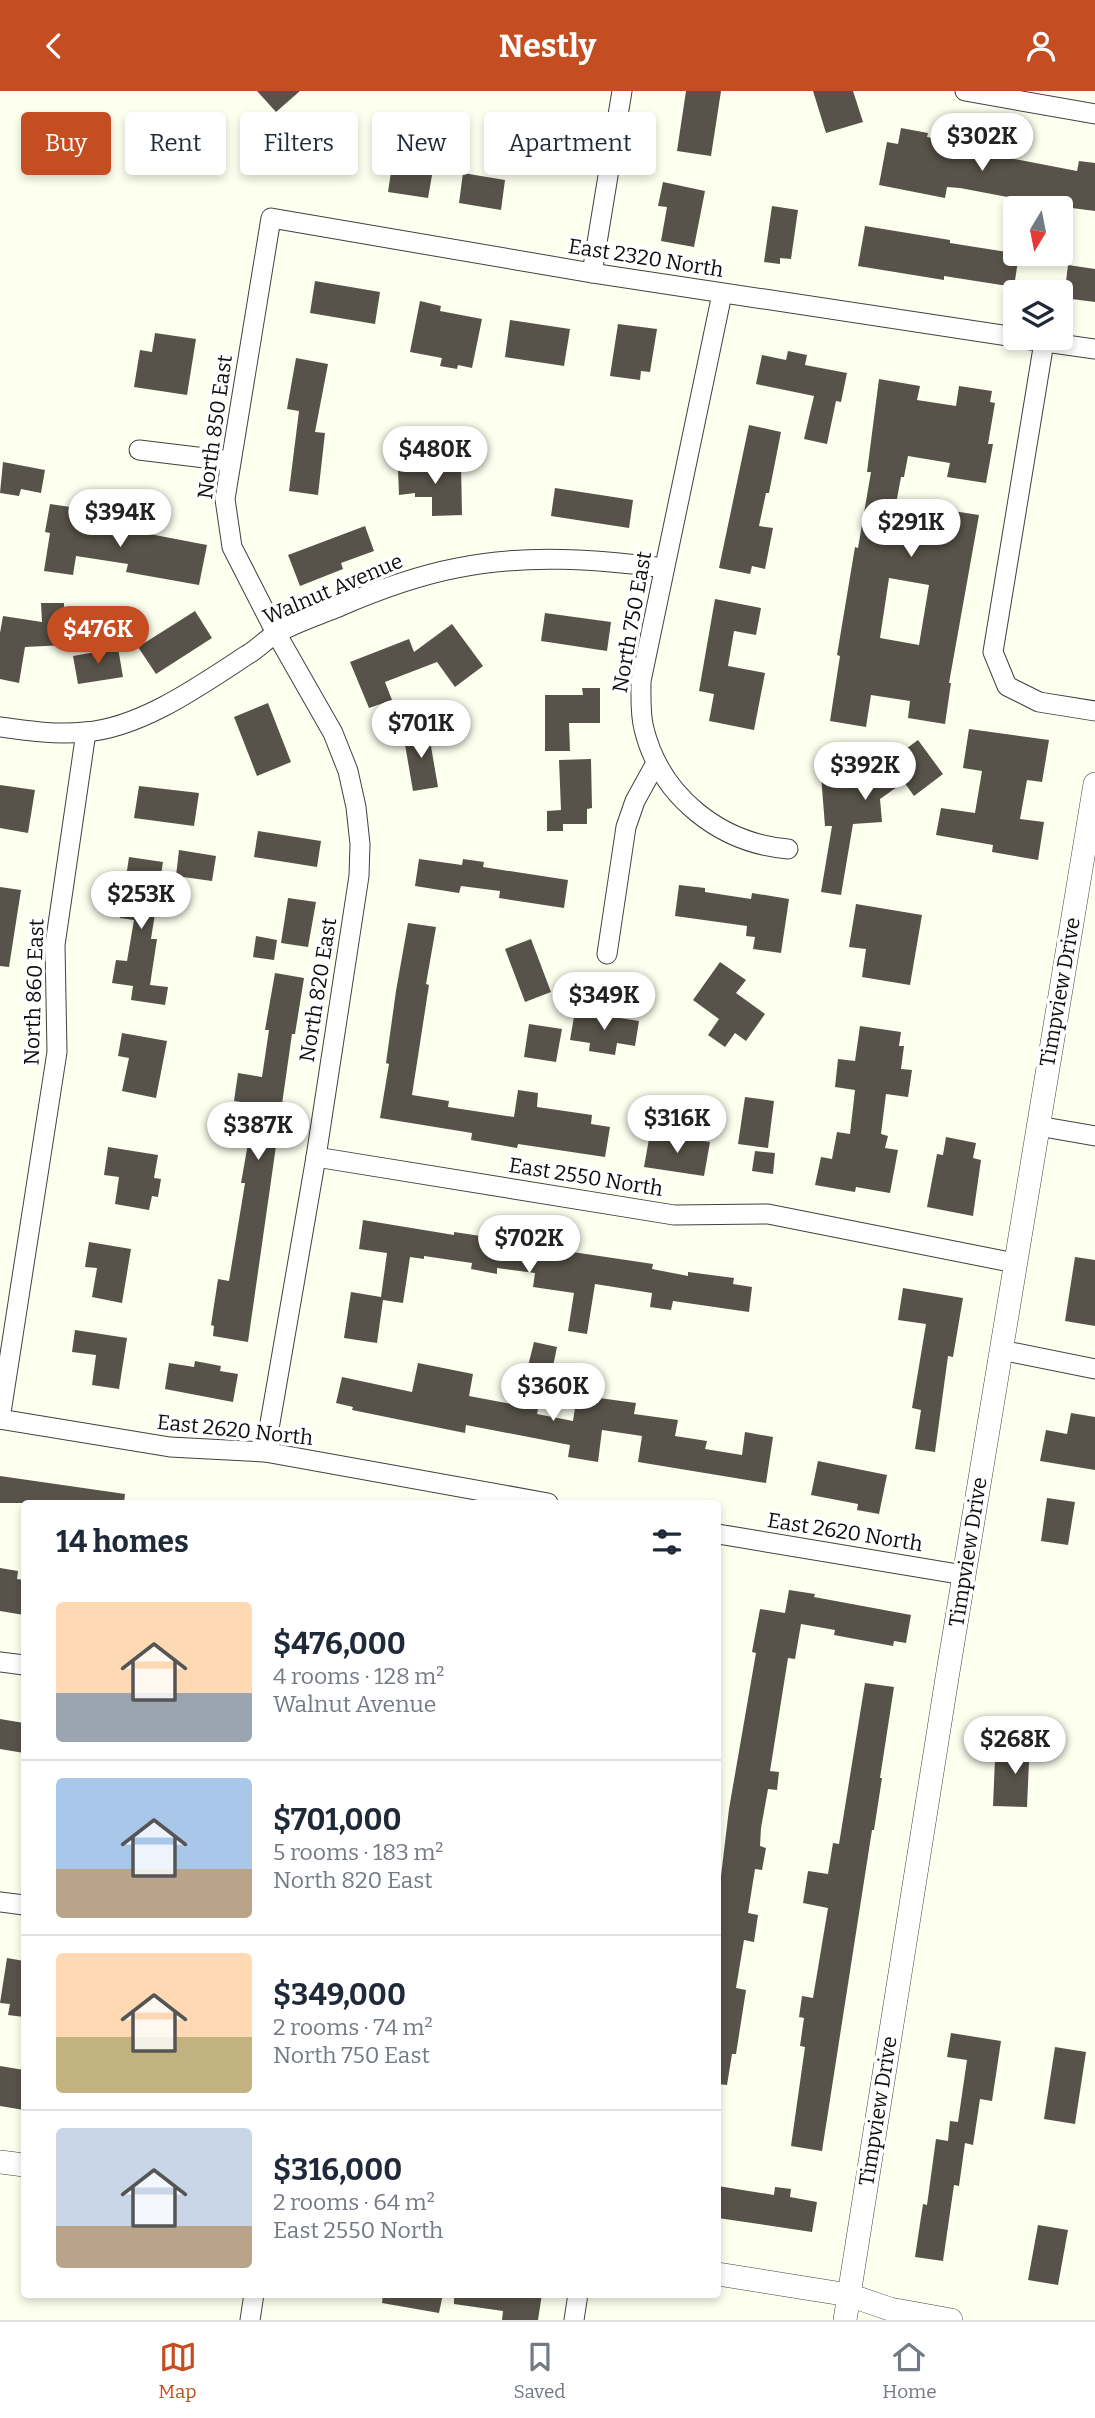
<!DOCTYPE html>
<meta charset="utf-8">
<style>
body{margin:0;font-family:Bitter,serif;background:#f6f6f7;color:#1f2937;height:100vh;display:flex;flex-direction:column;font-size:26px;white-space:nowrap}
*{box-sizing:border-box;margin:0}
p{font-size:23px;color:#747a83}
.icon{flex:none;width:38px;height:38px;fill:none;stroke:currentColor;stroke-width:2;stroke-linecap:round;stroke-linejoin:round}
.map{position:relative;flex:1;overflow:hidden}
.details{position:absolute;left:21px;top:1409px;width:700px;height:798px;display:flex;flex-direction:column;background:#fff;border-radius:7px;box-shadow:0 4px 10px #0003}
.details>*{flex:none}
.hud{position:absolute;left:21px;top:21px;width:700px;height:63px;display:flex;gap:14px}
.needle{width:46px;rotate:190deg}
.buttons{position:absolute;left:1003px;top:105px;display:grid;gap:14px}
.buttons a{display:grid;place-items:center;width:70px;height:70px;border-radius:7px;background:#fff;box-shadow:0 4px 10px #0003;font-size:35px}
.price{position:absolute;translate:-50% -60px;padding:0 16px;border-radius:24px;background:#fff;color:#222;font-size:23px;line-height:46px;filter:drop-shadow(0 2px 4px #0008)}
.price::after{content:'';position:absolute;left:50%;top:42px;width:21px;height:16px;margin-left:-10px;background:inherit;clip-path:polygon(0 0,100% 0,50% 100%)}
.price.on{background:#c44d21;color:#fff}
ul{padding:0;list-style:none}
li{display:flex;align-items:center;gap:21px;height:175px;padding:0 35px}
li+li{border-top:2px solid #e0e1e3}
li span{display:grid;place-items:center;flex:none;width:196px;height:140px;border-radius:7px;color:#555}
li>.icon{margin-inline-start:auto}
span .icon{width:84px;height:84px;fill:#fffc;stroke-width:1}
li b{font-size:30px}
h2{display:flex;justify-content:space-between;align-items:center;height:84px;padding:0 35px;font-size:30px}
.pill{padding:0 24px;border-radius:7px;background:#fff;box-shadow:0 4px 10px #0003;font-size:24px;line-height:63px}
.pill.on{background:#c44d21;color:#fff}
header{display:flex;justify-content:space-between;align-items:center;height:91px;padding:0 35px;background:#c44d21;color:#fff;font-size:32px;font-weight:700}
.menu{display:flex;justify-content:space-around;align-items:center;height:98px;border-top:2px solid #e0e1e3;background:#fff;font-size:19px;color:#747a83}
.menu a{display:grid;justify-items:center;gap:4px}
.menu .on{color:#c44d21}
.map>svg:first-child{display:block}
.building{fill:#57534a;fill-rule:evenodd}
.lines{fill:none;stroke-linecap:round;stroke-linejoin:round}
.minor-casing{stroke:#414141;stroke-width:21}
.tertiary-casing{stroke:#414141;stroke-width:24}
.minor{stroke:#fff;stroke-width:19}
.tertiary{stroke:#fff;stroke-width:23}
.labels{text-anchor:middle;stroke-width:7;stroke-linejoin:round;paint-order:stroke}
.street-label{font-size:21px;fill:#0e0e0e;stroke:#fff}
</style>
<header><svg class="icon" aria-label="back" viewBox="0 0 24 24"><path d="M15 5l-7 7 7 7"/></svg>Nestly<svg class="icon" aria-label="person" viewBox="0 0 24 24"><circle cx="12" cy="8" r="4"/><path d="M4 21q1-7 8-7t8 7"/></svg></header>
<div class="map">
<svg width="1095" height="2229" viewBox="0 0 1095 2229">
<rect width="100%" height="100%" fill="#fdffef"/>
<g class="building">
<path d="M 257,0 L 300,0 L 276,21 Z"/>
<path d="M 686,0 L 721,0 L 711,65 L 677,60 Z"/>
<path d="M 813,0 L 853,0 L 863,31 L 826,42 Z"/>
<path d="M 380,36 L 397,38 L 393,67 L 376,65 Z"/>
<path d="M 901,37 L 928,42 L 927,46 L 968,54 L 967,59 L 1077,80 L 1079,70 L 1095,72 L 1095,120 L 1049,114 L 960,97 L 947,96 L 945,107 L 879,94 L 887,51 L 898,53 Z"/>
<path d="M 393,67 L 434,73 L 428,107 L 388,101 Z"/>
<path d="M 463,82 L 505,89 L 501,119 L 459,112 Z"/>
<path d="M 663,91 L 705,100 L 694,156 L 661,150 L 667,116 L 658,115 Z"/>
<path d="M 772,115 L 798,119 L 791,168 L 780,167 L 780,173 L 764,171 Z"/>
<path d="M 865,135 L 950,149 L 950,152 L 1019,163 L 1014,196 L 944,185 L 944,189 L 858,175 Z"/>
<path d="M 1068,174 L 1095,178 L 1095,211 L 1064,207 Z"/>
<path d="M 315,190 L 380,201 L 375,233 L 310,222 Z"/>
<path d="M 420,210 L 441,215 L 440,220 L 482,228 L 472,277 L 458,274 L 457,278 L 440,275 L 442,267 L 410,261 Z"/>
<path d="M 510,229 L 570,238 L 564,275 L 505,266 Z"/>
<path d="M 618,233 L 657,238 L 650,281 L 641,280 L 640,289 L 610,285 Z"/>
<path d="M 155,242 L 196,248 L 187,304 L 134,296 L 140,259 L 152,261 Z"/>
<path d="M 788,260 L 807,264 L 805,274 L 847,282 L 841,311 L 836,310 L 827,353 L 804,348 L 814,305 L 756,293 L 762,264 L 786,269 Z"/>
<path d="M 296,267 L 328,273 L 315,341 L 325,342 L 318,404 L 289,400 L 299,320 L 287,318 Z"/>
<path d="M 879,288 L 920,295 L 917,309 L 956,315 L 959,295 L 992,300 L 990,311 L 995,312 L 988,353 L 993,353 L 986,392 L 947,386 L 950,372 L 908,365 L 904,386 L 901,386 L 893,429 L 937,437 L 940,418 L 979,424 L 949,592 L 951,592 L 945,633 L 908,627 L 910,610 L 871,604 L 866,636 L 830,630 L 840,565 L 837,564 L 855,456 L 858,457 L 871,381 L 867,381 ZM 889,487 L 929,494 L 919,554 L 880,547 Z"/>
<path d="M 749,334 L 781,341 L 769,402 L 766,402 L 759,435 L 773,437 L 765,478 L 752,475 L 750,483 L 719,477 Z"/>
<path d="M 3,371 L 45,379 L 41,402 L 21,398 L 19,405 L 0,402 Z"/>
<path d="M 415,373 L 461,373 L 462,424 L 432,425 L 432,406 L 415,406 L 415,402 L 399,404 L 398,378 L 415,377 Z"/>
<path d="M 555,397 L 633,409 L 629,437 L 551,425 Z"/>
<path d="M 50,413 L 77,417 L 75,428 L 88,430 L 87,435 L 133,443 L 134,440 L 207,454 L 199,494 L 126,481 L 128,473 L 76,465 L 73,484 L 44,480 L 50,442 L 45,441 Z"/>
<path d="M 365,435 L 374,460 L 341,472 L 343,478 L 300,495 L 288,464 Z"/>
<path d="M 715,508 L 761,517 L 756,544 L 734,540 L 728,575 L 765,582 L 754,639 L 709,630 L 714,603 L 699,600 Z"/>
<path d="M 41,512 L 64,512 L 65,554 L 25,556 L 19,592 L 0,588 L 0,542 L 3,525 L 42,531 Z"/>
<path d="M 195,520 L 212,547 L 156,583 L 138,556 Z"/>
<path d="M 545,522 L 611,531 L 607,560 L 541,550 Z"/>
<path d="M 452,533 L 483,575 L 455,596 L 437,571 L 385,591 L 392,609 L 369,617 L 350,571 L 409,548 L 414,561 Z"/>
<path d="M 118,557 L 123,586 L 78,593 L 73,565 Z"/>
<path d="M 582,597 L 600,597 L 600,632 L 569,632 L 570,660 L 545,660 L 545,604 L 583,604 Z"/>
<path d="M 268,612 L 291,671 L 257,685 L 234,626 Z"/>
<path d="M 428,638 L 438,696 L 413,700 L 403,642 Z"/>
<path d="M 969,638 L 1049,649 L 1042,691 L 1027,689 L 1020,728 L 1044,731 L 1038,769 L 992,761 L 993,754 L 936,744 L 941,717 L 975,722 L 982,680 L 963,677 Z"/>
<path d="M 918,649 L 943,683 L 914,705 L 904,691 L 880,708 L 882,731 L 853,733 L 841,804 L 821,801 L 832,735 L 825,735 L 820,672 L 852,670 L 853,697 Z"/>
<path d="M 591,668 L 592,717 L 587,718 L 587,733 L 563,733 L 563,740 L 547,740 L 547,720 L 561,719 L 559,669 Z"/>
<path d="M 0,694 L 35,699 L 28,742 L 0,737 Z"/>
<path d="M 139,695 L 199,702 L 194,735 L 134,727 Z"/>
<path d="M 258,740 L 321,750 L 317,776 L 254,766 Z"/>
<path d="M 179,759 L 216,765 L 212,790 L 176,785 Z"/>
<path d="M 129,766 L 163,771 L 151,848 L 157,848 L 150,894 L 168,896 L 165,914 L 131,909 L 133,895 L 112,892 L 116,869 L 127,870 L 134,829 L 120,827 Z"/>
<path d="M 419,768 L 462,774 L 463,768 L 484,771 L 483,776 L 568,789 L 564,817 L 499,807 L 500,800 L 461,795 L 459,802 L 415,795 Z"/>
<path d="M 679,794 L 705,797 L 705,801 L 751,808 L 752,802 L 789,808 L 781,862 L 753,858 L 755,846 L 746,845 L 747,835 L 675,825 Z"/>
<path d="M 0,796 L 21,799 L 9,876 L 0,875 Z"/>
<path d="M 288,807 L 316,811 L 308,856 L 281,852 Z"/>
<path d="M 856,813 L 922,824 L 910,894 L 862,886 L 866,858 L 849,856 Z"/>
<path d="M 408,832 L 436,836 L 426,893 L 429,894 L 412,1004 L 449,1010 L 448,1016 L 514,1026 L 518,999 L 538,1002 L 537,1016 L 592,1024 L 591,1033 L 610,1036 L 605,1066 L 518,1053 L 517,1057 L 471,1049 L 472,1042 L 380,1027 L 389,973 L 386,972 L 396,900 Z"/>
<path d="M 256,845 L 277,849 L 274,869 L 253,866 Z"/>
<path d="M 531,848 L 551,901 L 525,911 L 505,858 Z"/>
<path d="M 720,871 L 746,889 L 736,902 L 765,923 L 746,950 L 735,942 L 725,956 L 708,944 L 719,928 L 693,909 Z"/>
<path d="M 275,882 L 304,887 L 295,943 L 292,943 L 248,1251 L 213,1245 L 214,1235 L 211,1234 L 218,1188 L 229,1190 L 245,1092 L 241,1092 L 255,1013 L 234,1010 L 238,982 L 262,986 L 269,939 L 265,939 Z"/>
<path d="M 575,920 L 639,930 L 635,955 L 617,952 L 615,964 L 589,960 L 590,952 L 570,949 Z"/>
<path d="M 529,933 L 562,938 L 556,971 L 524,966 Z"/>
<path d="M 860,935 L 901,941 L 899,955 L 904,955 L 901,978 L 912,979 L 908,1006 L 886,1003 L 881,1043 L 888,1045 L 885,1057 L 898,1059 L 890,1102 L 856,1096 L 855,1101 L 815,1094 L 821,1066 L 832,1068 L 837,1041 L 850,1043 L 855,999 L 835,996 L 838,968 L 855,970 Z"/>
<path d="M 122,942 L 167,950 L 156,1007 L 122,1000 L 129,967 L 118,965 Z"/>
<path d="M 745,1006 L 774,1010 L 768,1057 L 738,1053 Z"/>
<path d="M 650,1042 L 710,1051 L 704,1085 L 644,1076 Z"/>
<path d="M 946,1046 L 976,1052 L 973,1067 L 981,1069 L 973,1125 L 927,1116 L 937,1063 L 943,1064 Z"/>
<path d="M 108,1056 L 158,1064 L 154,1087 L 161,1088 L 158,1106 L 152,1105 L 149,1119 L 115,1113 L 119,1086 L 104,1084 Z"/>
<path d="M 755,1060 L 775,1062 L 773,1083 L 752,1080 Z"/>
<path d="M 363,1129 L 454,1144 L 454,1141 L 519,1151 L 519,1153 L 653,1173 L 652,1178 L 688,1185 L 688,1181 L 734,1187 L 733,1193 L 752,1196 L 749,1221 L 673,1210 L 671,1219 L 650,1216 L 652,1202 L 595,1193 L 587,1243 L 568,1240 L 574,1202 L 533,1196 L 535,1182 L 497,1177 L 497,1183 L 471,1178 L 472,1172 L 424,1165 L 424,1168 L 410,1166 L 403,1212 L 383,1209 L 377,1252 L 344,1247 L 351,1201 L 381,1206 L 387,1162 L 359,1158 Z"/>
<path d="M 89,1151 L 131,1158 L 122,1212 L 92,1206 L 97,1177 L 85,1176 Z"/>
<path d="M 1075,1166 L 1095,1169 L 1095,1235 L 1065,1230 Z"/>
<path d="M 903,1197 L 963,1207 L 953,1266 L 948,1265 L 935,1361 L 915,1358 L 921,1319 L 912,1317 L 926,1233 L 898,1229 Z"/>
<path d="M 75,1239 L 127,1247 L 119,1298 L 92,1294 L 96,1264 L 72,1261 Z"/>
<path d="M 534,1251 L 557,1256 L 552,1280 L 528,1275 Z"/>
<path d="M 195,1270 L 221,1275 L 220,1280 L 238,1283 L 233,1311 L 165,1298 L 169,1272 L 194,1276 Z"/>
<path d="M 418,1272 L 473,1283 L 469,1305 L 538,1318 L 537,1323 L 573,1330 L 577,1304 L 636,1312 L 634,1323 L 678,1329 L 675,1345 L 707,1350 L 705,1358 L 742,1364 L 745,1341 L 773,1346 L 766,1392 L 638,1371 L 642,1345 L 602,1339 L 598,1371 L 568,1366 L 570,1354 L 466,1334 L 465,1342 L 352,1319 L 353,1316 L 336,1312 L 342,1286 L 412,1301 Z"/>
<path d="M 1071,1322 L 1095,1326 L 1095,1379 L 1040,1370 L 1046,1339 L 1067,1343 Z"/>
<path d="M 818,1370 L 887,1384 L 879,1423 L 857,1419 L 858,1413 L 811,1404 Z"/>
<path d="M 0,1385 L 125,1403 L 124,1412 L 0,1412 Z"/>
<path d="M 1047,1407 L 1075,1411 L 1068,1454 L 1041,1450 Z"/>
<path d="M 0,1477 L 18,1480 L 17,1488 L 24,1489 L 24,1524 L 0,1520 Z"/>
<path d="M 789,1499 L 815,1503 L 814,1506 L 911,1524 L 906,1552 L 894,1550 L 893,1555 L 834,1544 L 835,1539 L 801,1533 L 795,1568 L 788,1567 L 770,1680 L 779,1681 L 777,1699 L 768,1698 L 761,1737 L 760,1755 L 766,1757 L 762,1779 L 755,1778 L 748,1822 L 758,1824 L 754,1851 L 744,1849 L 736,1897 L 746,1899 L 736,1963 L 732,1963 L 727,1994 L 718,1993 L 718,1810 L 729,1718 L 756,1562 L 752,1561 L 760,1518 L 785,1522 Z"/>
<path d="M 865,1592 L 894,1596 L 880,1687 L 882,1687 L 874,1739 L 872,1739 L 822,2060 L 791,2055 L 805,1956 L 800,1955 L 804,1927 L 799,1926 L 802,1905 L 813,1907 L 828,1817 L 803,1812 L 808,1780 L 828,1783 L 833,1752 L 839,1753 Z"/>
<path d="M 0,1628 L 24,1632 L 24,1662 L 0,1658 Z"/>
<path d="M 1011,1652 L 1041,1653 L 1041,1671 L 1029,1670 L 1027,1716 L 993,1715 L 995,1668 L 1011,1669 Z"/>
<path d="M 7,1867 L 24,1870 L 24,1926 L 8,1924 L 10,1913 L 0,1912 Z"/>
<path d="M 951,1942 L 1001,1950 L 992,2010 L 980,2008 L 973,2054 L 965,2052 L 959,2095 L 954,2094 L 943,2170 L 915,2166 L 923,2113 L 927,2114 L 936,2048 L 948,2050 L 950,2030 L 958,2031 L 967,1969 L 947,1966 Z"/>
<path d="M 1055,1956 L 1086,1961 L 1075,2033 L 1044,2028 Z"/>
<path d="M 0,1975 L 24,1979 L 24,2019 L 0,2015 Z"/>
<path d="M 718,2095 L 774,2104 L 775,2096 L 791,2098 L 790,2106 L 817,2111 L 812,2141 L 718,2127 Z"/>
<path d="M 1038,2134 L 1068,2139 L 1058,2194 L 1028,2189 Z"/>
<path d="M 383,2203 L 443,2203 L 439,2222 L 382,2212 Z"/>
<path d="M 454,2203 L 542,2203 L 538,2229 L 502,2229 L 503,2220 L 454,2213 Z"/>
</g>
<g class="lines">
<g class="minor-casing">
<g id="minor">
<path d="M 965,0 L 1095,23"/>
<path d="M 592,182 L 622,0"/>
<path d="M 722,203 L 641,590 C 641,606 640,623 644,638 C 661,706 720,752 788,758"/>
<path d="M 1017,247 L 1095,258"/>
<path d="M 1044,251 L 993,561 L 1007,595 L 1039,611 L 1095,620"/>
<path d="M 139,359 L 230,370"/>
<path d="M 0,636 C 28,640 57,644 85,641 C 141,637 201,594 247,564 C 258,558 266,548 277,542 C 295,532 316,525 336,517 C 375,500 415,485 457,477 C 525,463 595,468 664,477"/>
<path d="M 86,641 L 55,854 L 57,961 L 0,1328 L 170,1356 L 265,1361 L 548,1412"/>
<path d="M 607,863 L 626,736 L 635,710 L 656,672"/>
<path d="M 1038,1035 L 1095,1045"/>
<path d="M 316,1066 L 674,1124 L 768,1123 L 1015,1172"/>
<path d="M 1001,1259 L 1095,1278"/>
<path d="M 265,1361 L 316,1066 L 359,785 L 360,753 L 356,716 L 348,680 L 333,642 L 276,542 L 232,456 L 225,408 L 271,127 L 592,182 L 1015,246"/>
<path d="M 718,1443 L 964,1484"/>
<path d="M 0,1571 L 24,1574"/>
<path d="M 0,1811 L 24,1814"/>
<path d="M 250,2229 L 254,2203"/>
<path d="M 574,2229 L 578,2203"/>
</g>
</g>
<g class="tertiary-casing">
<g id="tertiary">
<path d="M 0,2071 L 24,2074"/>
<path d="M 718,2183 L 849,2204 L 890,2218 L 951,2229"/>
<path d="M 845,2229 L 947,1587 L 1095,693"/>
</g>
</g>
<use href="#minor" class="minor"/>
<use href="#tertiary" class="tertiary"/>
</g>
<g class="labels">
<g class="street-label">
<text transform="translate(646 167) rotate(9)" y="7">East 2320 North</text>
<text transform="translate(215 336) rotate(-82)" y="7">North 850 East</text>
<text transform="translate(333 498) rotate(-23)" y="7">Walnut Avenue</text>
<text transform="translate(632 531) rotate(-80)" y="7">North 750 East</text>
<text transform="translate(318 899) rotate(-81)" y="7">North 820 East</text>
<text transform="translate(34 901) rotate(-88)" y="7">North 860 East</text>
<text transform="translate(1060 901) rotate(-80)" y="7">Timpview Drive</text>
<text transform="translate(586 1086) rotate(9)" y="7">East 2550 North</text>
<text transform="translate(235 1339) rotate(6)" y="7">East 2620 North</text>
<text transform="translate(845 1441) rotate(9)" y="7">East 2620 North</text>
<text transform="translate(968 1461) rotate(-81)" y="7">Timpview Drive</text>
<text transform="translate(878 2020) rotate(-81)" y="7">Timpview Drive</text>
</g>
</g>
</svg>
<div class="buttons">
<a><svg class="needle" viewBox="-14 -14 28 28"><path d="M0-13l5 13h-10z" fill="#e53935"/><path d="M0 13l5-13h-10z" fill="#747a83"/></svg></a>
<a><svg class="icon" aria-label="layers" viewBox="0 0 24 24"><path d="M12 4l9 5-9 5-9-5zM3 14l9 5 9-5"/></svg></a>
</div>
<b class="price" style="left:982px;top:82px">$302K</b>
<b class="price" style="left:435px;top:395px">$480K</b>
<b class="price" style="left:120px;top:458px">$394K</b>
<b class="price" style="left:911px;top:468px">$291K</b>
<b class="price on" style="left:98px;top:575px">$476K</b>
<b class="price" style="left:421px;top:669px">$701K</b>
<b class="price" style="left:865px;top:711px">$392K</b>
<b class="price" style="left:141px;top:840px">$253K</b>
<b class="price" style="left:604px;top:941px">$349K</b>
<b class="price" style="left:677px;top:1064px">$316K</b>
<b class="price" style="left:258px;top:1071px">$387K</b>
<b class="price" style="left:529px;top:1184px">$702K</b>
<b class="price" style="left:553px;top:1332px">$360K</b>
<b class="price" style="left:1015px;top:1685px">$268K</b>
<div class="hud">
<a class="pill on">Buy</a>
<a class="pill">Rent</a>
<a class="pill">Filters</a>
<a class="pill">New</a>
<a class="pill">Apartment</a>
</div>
<section class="details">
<h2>14 homes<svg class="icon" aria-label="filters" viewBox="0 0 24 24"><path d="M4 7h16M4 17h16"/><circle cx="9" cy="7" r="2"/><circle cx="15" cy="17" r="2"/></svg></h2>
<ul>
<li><span style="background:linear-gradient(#ffd9b3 65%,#9aa5b1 0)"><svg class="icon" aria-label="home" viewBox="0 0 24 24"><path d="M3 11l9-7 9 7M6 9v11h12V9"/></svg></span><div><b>$476,000</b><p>4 rooms · 128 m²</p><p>Walnut Avenue</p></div></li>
<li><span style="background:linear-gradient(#a9c7e8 65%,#b9a48a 0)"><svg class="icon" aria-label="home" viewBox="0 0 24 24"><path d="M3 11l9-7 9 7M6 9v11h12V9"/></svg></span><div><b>$701,000</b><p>5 rooms · 183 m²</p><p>North 820 East</p></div></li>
<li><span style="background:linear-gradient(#ffd9b3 60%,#c2b280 0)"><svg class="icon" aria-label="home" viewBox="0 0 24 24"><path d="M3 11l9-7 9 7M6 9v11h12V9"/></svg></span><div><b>$349,000</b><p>2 rooms · 74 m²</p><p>North 750 East</p></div></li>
<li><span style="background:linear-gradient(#c9d6e8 70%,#b9a48a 0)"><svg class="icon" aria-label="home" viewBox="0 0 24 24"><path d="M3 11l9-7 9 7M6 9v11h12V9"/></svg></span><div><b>$316,000</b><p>2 rooms · 64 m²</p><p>East 2550 North</p></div></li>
</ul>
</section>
</div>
<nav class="menu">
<a class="on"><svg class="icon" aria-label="map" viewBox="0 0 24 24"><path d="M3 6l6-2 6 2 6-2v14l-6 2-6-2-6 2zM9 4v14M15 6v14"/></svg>Map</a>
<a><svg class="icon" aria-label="saved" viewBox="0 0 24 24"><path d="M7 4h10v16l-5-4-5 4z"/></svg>Saved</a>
<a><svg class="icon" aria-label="home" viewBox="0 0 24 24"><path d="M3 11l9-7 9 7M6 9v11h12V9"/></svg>Home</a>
</nav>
